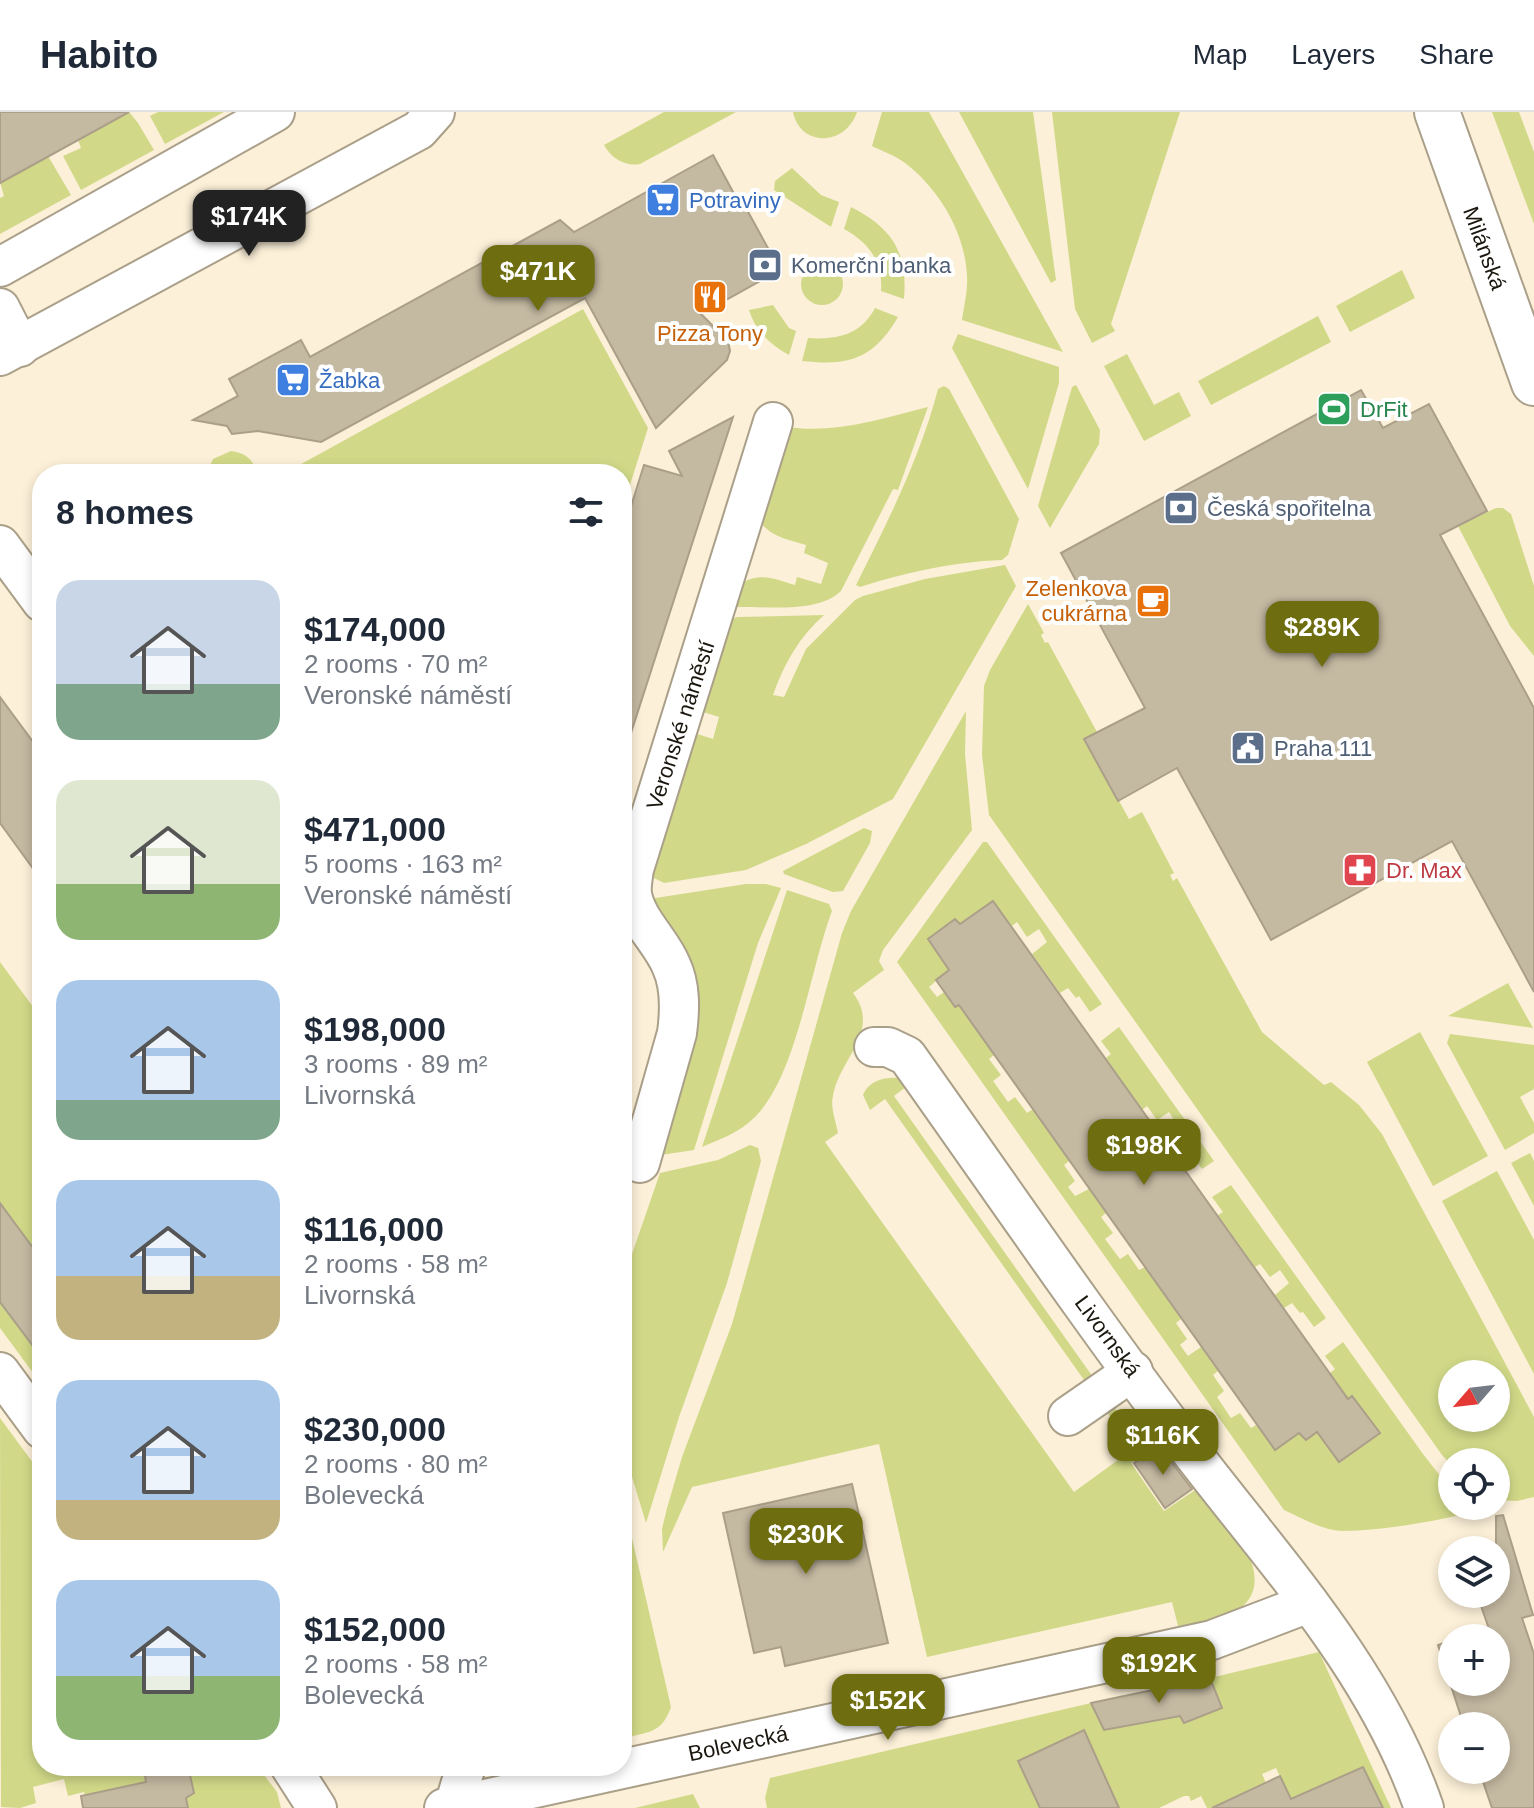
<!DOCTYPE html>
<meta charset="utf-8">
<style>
body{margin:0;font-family:Helvetica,sans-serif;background:#f2f2f3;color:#1f2937;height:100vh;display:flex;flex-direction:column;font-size:30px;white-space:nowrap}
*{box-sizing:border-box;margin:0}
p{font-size:26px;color:#747a83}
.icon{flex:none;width:44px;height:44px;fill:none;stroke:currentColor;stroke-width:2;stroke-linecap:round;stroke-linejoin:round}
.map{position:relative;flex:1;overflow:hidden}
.sheet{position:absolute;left:32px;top:352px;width:600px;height:1312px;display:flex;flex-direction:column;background:#fff;border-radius:32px;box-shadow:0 4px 12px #0003}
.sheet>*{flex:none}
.needle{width:52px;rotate:242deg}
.tools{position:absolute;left:1438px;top:1248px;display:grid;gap:16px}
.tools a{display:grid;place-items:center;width:72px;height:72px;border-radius:50%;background:#fff;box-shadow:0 4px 12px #0003;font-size:40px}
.price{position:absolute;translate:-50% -68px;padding:0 18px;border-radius:16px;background:#6e6e11;color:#fff;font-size:26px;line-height:52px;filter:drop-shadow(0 2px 4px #0008)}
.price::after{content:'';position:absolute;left:50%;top:48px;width:24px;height:18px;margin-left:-12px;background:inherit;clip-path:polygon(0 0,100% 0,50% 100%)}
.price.on{background:#222;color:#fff}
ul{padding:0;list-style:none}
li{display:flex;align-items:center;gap:24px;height:200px;padding:0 24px}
li span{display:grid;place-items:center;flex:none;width:224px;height:160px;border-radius:24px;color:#555}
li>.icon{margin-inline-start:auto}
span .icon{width:96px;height:96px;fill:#fffc;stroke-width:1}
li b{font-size:34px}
h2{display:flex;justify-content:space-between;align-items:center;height:96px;padding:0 24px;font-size:34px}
header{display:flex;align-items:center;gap:48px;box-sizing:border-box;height:112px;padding:0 40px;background:#fff;border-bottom:2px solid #e0e1e3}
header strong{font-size:38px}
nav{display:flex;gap:44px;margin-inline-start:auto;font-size:28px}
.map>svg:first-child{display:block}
.green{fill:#d1d988;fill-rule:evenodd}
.building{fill:#c4b9a1;stroke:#ab9f89;stroke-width:2}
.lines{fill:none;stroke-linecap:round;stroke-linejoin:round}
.street-casing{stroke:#aa9f88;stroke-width:42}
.secondary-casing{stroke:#aa9f88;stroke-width:48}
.street{stroke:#fff;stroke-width:38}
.secondary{stroke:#fff;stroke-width:44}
.labels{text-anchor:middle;stroke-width:8;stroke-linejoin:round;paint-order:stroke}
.shop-label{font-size:22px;fill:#366cbe;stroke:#fff;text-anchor:start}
.street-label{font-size:22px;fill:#1b170f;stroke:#fff}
.service-label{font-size:22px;fill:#4e5e75;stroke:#fff;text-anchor:start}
.food-label{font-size:22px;fill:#c56008;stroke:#fff}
.leisure-label{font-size:22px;fill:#27864d;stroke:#fff;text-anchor:start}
.health-label{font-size:22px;fill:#be3a42;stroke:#fff;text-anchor:start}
</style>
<header>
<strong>Habito</strong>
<nav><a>Map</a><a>Layers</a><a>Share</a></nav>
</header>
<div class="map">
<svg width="1534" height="1696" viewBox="0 0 1534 1696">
<rect width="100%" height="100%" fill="#fcf0d8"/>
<g class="green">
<path d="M 129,0 L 138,11 L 154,38 L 81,78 L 63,44 L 81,36 L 78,28 Z"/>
<path d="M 158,0 L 224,0 L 165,32 L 150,4 Z"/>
<path d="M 664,0 L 736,0 L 640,52 C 625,55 611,46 604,33 Z"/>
<path d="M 793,0 L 857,0 C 845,35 800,35 793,0 Z"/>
<path d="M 882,0 L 929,0 L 1063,240 L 962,208 C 964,194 968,178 967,164 C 965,120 939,77 905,51 C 896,44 882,39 872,34 Z"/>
<path d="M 959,0 L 1033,0 L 1056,168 L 1051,171 Z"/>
<path d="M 1052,0 L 1180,0 L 1111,212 L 1115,219 L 1092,231 L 1075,197 Z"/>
<path d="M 1492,0 L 1519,0 L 1534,40 L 1534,112 Z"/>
<path d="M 48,44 L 71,83 L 0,122 L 0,86 L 4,84 L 0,70 Z"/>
<path d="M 792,56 L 821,83 L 839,90 L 831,115 L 774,78 L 775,69 Z"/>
<path d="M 851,95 C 892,116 908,140 904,187 L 881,179 C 883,149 869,131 844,117 Z"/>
<circle cx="822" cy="172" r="21"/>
<path d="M 1402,158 L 1415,186 L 1350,220 L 1336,194 Z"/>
<path d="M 773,193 L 789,216 L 796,219 L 789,243 C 770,233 755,218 749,198 Z"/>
<path d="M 875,196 L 898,205 C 873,248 848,254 802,249 L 808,226 C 837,228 861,223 875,196 Z"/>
<path d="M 583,197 L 648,316 L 622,398 L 622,362 L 283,362 Z"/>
<path d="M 1318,204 L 1331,230 L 1211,293 L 1198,269 Z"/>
<path d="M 958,222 L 1059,255 L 1059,271 L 1028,377 L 952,236 Z"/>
<path d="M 1127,242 L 1154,293 L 1179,280 L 1191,304 L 1144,329 L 1104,254 Z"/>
<path d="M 1076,273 L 1100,318 L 1099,332 L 1050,416 L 1038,394 L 1072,275 Z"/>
<path d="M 944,274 L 949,277 L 1019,407 L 1008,443 L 1002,448 C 952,450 907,460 860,475 L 856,473 C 888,409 920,346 938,277 Z"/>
<path d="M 928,295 L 898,378 L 893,377 L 841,479 C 818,502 765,494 734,495 L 742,471 C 761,460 775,467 795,473 L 797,465 L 821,472 L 828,451 L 804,441 L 806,433 C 784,426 768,425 756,403 L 787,315 C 835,322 881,307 928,295 Z"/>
<path d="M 231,339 C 245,341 254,347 257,362 L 206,362 L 213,347 Z"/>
<path d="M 1496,396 L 1503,396 L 1511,402 L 1534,474 L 1534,544 L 1510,514 L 1458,414 Z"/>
<path d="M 1005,453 L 1016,474 L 893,687 L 806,732 L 746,758 L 664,771 L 646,762 L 688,619 L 713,627 L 719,605 L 694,597 L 729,508 L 737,505 L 824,503 C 799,525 784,552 773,583 L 784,585 L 806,537 L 855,488 L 863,484 L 925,467 Z"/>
<path d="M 1028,492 L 1044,521 L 1041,523 L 1045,531 L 1048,530 L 1097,620 L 1085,627 L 1129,707 L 1142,700 L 1174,761 L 1170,763 L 1173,769 L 1177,766 L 1262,920 L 1324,973 L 1331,970 L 1359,993 L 1382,1022 L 1534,1305 L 1534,1385 L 1517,1389 L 1496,1388 L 1496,1350 L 1452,1350 L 1452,1354 L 1442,1343 L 989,703 L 982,643 L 984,574 L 990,558 ZM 1452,1262 L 1496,1262 L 1496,1306 L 1452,1306 Z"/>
<path d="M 966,599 L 965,642 L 972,718 L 883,838 L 879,849 L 884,858 L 853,881 C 882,919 839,947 833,984 C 830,995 836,1010 838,1021 L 825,1030 L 1074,1380 L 1133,1337 L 885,987 L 870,998 L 863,983 C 871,963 897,964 915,968 L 894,984 L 1146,1340 L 1131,1351 L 1164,1399 L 1201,1374 C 1226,1409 1291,1473 1228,1504 C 1213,1511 1194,1511 1178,1514 L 1172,1490 L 927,1545 L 879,1332 L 692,1375 L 663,1440 L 662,1417 L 667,1396 L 682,1345 L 732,1212 L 842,821 L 851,799 Z"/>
<path d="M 864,716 L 872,719 L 870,731 L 843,779 L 833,780 L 784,762 L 783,759 Z"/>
<path d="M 983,730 L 987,730 L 1102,892 L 1090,900 L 1079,884 L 1076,886 L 1068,876 L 1060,881 L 1032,842 L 1047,830 L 1039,817 L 1027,825 L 1017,810 L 1012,814 L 993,789 L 960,812 L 955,807 L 928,827 L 949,858 L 929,875 L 937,885 L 944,880 L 955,895 L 969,886 L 986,910 L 976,917 L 994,943 L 989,947 L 1001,963 L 993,969 L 1008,990 L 1015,985 L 1027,1001 L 1033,997 L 1069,1049 L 1064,1053 L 1075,1069 L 1068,1075 L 1075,1084 L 1089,1077 L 1106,1101 L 1101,1105 L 1113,1121 L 1105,1127 L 1120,1147 L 1128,1142 L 1139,1158 L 1145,1155 L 1181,1207 L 1176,1211 L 1187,1227 L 1180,1233 L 1188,1244 L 1201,1235 L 1218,1259 L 1213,1263 L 1224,1279 L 1217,1285 L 1231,1306 L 1240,1301 L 1251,1316 L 1256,1313 L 1275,1338 L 1299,1321 L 1306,1328 L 1317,1320 L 1340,1350 L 1380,1321 L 1352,1284 L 1348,1287 L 1330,1261 L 1335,1257 L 1325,1244 L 1343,1230 L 1423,1342 L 1452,1379 L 1452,1394 L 1464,1394 L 1460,1403 C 1425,1411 1377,1419 1342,1419 C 1321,1418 1302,1406 1284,1398 L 897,850 Z"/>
<path d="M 746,772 L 766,772 L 781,776 L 758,831 L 694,1038 L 661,1043 L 682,946 L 649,787 Z"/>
<path d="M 787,778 L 829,792 L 832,799 C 810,857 797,963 755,1005 C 740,1020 721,1027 702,1035 Z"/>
<path d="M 0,850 L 42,907 L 42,1156 L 0,1151 L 28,1129 L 0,1091 Z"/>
<path d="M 1508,871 L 1533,916 L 1448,904 Z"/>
<path d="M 1119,915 L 1214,1049 L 1202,1057 L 1191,1042 L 1187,1044 L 1179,1033 L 1172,1039 L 1162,1026 L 1177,1013 L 1169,1000 L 1157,1008 L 1147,994 L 1142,998 L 1106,946 L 1111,942 L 1101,929 Z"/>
<path d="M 1420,920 L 1488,1044 L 1433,1074 L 1367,950 Z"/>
<path d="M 1450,922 L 1534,933 L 1534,977 L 1520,985 L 1534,1011 L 1534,1021 L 1505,1038 L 1447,931 Z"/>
<path d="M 750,1033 L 758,1036 L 761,1049 L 727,1171 L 679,1305 L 646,1411 L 622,1332 L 622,1171 L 660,1061 L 718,1048 Z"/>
<path d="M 1530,1041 L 1534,1049 L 1534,1094 L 1511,1051 Z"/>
<path d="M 1497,1059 L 1534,1128 L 1534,1262 L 1442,1089 Z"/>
<path d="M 1231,1073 L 1326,1206 L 1314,1215 L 1303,1200 L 1300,1201 L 1292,1191 L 1284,1196 L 1275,1183 L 1289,1171 L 1280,1158 L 1270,1165 L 1260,1152 L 1255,1155 L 1218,1103 L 1223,1100 L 1212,1085 Z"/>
<path d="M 0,1190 L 42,1213 L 42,1273 L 0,1216 Z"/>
<path d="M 0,1306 L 42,1363 L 42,1654 L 257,1654 L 277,1680 L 281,1696 L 188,1696 L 187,1686 L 194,1680 L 190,1663 L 171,1664 L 169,1657 L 146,1663 L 146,1670 L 111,1677 L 88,1696 L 84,1680 L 68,1684 L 64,1667 L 33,1675 L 36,1691 L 20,1696 L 1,1695 Z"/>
<path d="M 622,1383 L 671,1595 C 661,1623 648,1619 622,1627 Z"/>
<path d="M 1319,1540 L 1391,1696 L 1379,1696 L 1382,1694 L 1363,1655 L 1325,1672 L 1295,1696 L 1276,1656 L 1262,1662 L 1266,1671 L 1229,1696 L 1207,1696 L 1201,1684 L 1191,1689 L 1189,1684 L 1184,1684 L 1159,1696 L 1119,1696 L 1083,1618 L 1018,1649 L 1040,1696 L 767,1696 L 765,1686 L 770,1666 L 1091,1591 L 1104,1618 L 1155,1609 L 1167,1576 L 1184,1611 L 1222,1596 L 1210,1566 Z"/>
<path d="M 693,1682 L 700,1696 L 635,1696 Z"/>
</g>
<g class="building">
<path d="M 0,0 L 129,0 L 0,71 Z"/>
<path d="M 713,43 L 738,89 L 741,87 L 780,158 L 701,202 L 728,229 L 730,239 L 727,248 L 656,316 L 585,186 L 321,330 L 258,319 L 232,322 L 227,314 L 193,308 L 238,284 L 229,267 L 301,228 L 310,245 L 560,108 L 574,120 Z"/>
<path d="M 1361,278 L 1383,316 L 1429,292 L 1487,399 L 1440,423 L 1534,596 L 1534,880 L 1452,729 L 1271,828 L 1177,656 L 1118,689 L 1084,627 L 1145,596 L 1061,441 Z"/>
<path d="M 733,305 L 628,630 L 622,629 L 622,423 L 644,353 L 682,364 L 669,339 Z"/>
<path d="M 0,585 L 42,642 L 42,769 L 0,711 Z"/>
<path d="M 993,789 L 1348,1287 L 1352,1284 L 1380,1321 L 1339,1350 L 1317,1320 L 1306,1328 L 1299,1321 L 1275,1338 L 959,893 L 955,895 L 936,868 L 949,858 L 928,827 L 955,807 L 960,812 Z"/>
<path d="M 0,1091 L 42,1148 L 42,1246 L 0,1190 Z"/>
<path d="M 1159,1334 L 1192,1377 L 1165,1396 L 1134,1351 Z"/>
<path d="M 852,1372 L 888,1531 L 785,1554 L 781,1535 L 754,1541 L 723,1401 Z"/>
<path d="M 1503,1403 L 1533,1503 L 1522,1506 L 1534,1542 L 1534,1696 L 1492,1696 L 1479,1658 L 1496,1658 L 1496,1614 L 1464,1614 L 1438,1533 L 1452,1528 L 1452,1570 L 1496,1570 L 1496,1526 L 1459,1526 L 1489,1517 L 1477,1482 L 1496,1482 L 1496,1404 Z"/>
<path d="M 1210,1566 L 1222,1596 L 1184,1611 L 1180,1604 L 1104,1618 L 1091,1591 Z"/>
<path d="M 1084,1618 L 1119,1696 L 1040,1696 L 1018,1649 Z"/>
<path d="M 1363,1655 L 1383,1696 L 1212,1696 L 1280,1664 L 1291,1687 Z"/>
<path d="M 169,1657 L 170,1661 L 190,1663 L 194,1681 L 186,1686 L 188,1696 L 83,1696 L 81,1684 L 146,1670 L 145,1663 Z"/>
</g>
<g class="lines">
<g class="street-casing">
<g id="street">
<path d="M 0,155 L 275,0"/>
<path d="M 0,196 L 20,235"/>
<path d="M 0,244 L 419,18 L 435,0"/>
<path d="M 0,433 L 42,490"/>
<path d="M 874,935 L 888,935 L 907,944 C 998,1072 1087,1203 1182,1328 C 1271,1446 1375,1554 1424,1696"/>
<path d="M 640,1051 L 677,921 C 680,898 681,874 671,853 C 661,829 636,808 632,782 C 631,774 633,765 634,757 L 773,310"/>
<path d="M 0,1260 L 42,1317"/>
<path d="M 1068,1304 L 1133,1259"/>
<path d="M 290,1654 L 317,1696"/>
<path d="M 454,1694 L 466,1654"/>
<path d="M 444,1696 L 1212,1528 L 1309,1491"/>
</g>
</g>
<g class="secondary-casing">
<path id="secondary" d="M 1437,0 L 1534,271"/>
</g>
<use href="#street" class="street"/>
<use href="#secondary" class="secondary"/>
</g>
<defs>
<g id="supermarket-square" transform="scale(1.8)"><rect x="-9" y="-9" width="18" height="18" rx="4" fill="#3f7fe0" stroke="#fff"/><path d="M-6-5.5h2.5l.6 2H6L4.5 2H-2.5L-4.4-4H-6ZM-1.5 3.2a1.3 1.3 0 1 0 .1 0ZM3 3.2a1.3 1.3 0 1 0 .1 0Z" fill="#fff"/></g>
<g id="bank-square" transform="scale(1.8)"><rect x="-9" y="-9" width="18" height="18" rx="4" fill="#5c6f8a" stroke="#fff"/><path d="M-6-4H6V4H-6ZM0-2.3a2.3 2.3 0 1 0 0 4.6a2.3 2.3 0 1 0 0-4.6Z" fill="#fff"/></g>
<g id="restaurant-square" transform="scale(1.8)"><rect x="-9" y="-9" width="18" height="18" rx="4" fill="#e8710a" stroke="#fff"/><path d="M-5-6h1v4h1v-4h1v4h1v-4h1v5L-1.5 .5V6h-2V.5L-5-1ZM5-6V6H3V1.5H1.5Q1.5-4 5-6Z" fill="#fff"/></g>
<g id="stadium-square" transform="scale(1.8)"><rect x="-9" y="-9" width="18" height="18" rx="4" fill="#2e9e5b" stroke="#fff"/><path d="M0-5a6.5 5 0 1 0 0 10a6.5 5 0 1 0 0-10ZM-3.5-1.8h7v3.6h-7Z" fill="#fff"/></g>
<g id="cafe-square" transform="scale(1.8)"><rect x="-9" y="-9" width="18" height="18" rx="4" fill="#e8710a" stroke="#fff"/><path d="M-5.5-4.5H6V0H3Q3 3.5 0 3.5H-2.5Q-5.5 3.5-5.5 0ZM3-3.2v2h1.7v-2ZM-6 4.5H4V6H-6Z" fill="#fff"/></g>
<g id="civic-square" transform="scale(1.8)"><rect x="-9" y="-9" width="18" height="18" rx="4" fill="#5c6f8a" stroke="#fff"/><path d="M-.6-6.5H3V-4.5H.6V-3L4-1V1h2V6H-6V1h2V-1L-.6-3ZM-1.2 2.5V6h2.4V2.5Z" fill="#fff"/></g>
<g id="pharmacy-square" transform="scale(1.8)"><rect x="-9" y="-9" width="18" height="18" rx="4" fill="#e0444e" stroke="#fff"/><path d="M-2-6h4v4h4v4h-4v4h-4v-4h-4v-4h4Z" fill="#fff"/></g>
</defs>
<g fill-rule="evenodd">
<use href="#supermarket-square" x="663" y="88"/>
<use href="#bank-square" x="765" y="153"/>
<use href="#restaurant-square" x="710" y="185"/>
<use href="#supermarket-square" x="293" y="268"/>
<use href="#stadium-square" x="1334" y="297"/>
<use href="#bank-square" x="1181" y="396"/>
<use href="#cafe-square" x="1153" y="489"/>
<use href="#civic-square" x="1248" y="636"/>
<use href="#pharmacy-square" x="1360" y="758"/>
</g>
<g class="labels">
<g class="shop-label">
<text x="689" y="96">Potraviny</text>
<text x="319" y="276">Žabka</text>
</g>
<g class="street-label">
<text transform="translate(1485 136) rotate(70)" y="8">Milánská</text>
<text transform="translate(680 613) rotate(-72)" y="8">Veronské náměstí</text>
<text transform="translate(1108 1224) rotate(54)" y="8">Livornská</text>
<text transform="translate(738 1631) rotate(-12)" y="8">Bolevecká</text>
</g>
<g class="service-label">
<text x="791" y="161">Komerční banka</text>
<text x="1207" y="404">Česká spořitelna</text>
<text x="1274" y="644">Praha 111</text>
</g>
<g class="food-label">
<text x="710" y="229">Pizza Tony</text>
<text x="1127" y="484" text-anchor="end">Zelenkova<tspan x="1127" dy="25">cukrárna</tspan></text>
</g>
<g class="leisure-label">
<text x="1360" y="305">DrFit</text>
</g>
<g class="health-label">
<text x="1386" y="766">Dr. Max</text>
</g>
</g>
</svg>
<div class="tools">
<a><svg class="needle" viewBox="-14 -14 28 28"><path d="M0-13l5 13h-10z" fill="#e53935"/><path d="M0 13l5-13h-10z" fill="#747a83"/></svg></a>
<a><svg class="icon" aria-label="locate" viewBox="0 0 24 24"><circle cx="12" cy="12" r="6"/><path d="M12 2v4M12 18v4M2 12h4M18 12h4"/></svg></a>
<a><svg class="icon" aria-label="layers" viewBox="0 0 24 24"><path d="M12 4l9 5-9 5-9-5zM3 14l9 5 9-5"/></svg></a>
<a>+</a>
<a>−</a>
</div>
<b class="price on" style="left:249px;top:146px">$174K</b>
<b class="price" style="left:538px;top:201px">$471K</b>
<b class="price" style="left:1322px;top:557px">$289K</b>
<b class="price" style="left:1144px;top:1075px">$198K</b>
<b class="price" style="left:1163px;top:1365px">$116K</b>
<b class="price" style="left:806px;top:1464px">$230K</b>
<b class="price" style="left:1159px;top:1593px">$192K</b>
<b class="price" style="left:888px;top:1630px">$152K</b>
<section class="sheet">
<h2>8 homes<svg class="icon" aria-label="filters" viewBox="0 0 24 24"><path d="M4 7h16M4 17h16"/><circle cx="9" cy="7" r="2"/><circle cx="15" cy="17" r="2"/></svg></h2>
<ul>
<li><span style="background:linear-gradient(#c9d6e8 65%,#7fa58c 0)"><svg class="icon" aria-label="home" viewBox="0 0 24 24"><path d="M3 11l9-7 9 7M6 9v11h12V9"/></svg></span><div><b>$174,000</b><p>2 rooms · 70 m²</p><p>Veronské náměstí</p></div></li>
<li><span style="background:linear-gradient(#dfe7d0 65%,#8fb573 0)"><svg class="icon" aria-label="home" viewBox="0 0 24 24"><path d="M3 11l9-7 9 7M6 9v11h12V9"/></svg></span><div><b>$471,000</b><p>5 rooms · 163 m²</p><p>Veronské náměstí</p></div></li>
<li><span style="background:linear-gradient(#a9c7e8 75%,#7fa58c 0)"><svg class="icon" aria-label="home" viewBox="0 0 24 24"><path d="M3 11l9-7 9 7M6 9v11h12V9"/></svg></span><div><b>$198,000</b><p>3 rooms · 89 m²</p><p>Livornská</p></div></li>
<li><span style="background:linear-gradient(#a9c7e8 60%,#c2b280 0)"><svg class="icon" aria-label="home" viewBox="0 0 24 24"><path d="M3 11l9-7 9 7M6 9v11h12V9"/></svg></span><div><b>$116,000</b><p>2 rooms · 58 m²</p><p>Livornská</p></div></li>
<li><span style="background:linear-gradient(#a9c7e8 75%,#c2b280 0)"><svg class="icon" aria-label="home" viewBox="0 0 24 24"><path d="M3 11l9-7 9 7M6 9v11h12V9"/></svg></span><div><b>$230,000</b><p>2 rooms · 80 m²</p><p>Bolevecká</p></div></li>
<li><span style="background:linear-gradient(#a9c7e8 60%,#8fb573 0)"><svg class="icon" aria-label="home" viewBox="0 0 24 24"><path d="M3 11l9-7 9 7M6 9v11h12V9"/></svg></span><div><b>$152,000</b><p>2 rooms · 58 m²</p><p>Bolevecká</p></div></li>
</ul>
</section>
</div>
